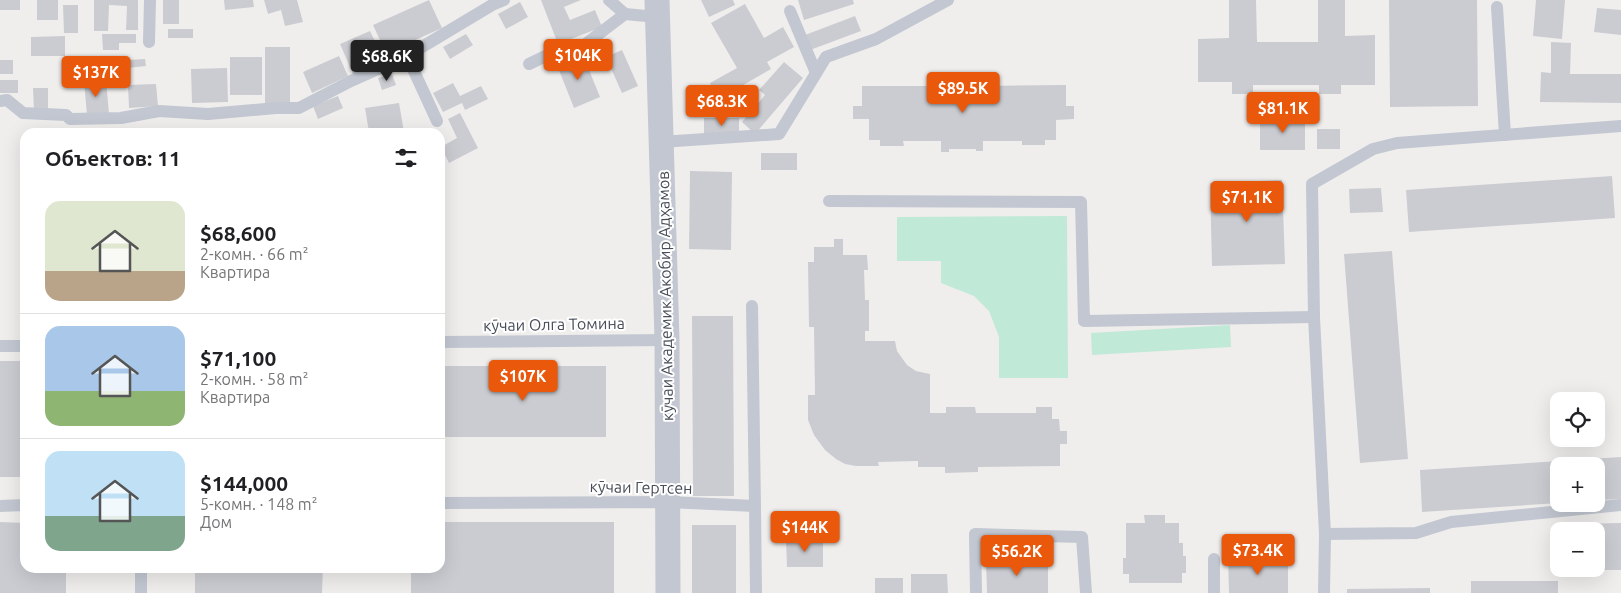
<!DOCTYPE html>
<html lang="ru">
<meta charset="utf-8">
<style>
body{margin:0;font-family:Ubuntu,sans-serif;background:#f6f6f6;color:#202124;height:100vh;display:flex;flex-direction:column;font-size:19px;white-space:nowrap}
*{box-sizing:border-box;margin:0}
p{font-size:16px;color:#757577}
.icon{flex:none;width:28px;height:28px;fill:none;stroke:currentColor;stroke-width:2;stroke-linecap:round;stroke-linejoin:round}
.map{position:relative;flex:1;overflow:hidden}
.panel{position:absolute;left:20px;top:128px;width:425px;height:445px;display:flex;flex-direction:column;background:#fff;border-radius:15px;box-shadow:0 5px 20px #0002}
.panel>*{flex:none}
.controls{position:absolute;left:1550px;top:392px;display:grid;gap:10px}
.controls a{display:grid;place-items:center;width:55px;height:55px;border-radius:10px;background:#fff;box-shadow:0 5px 20px #0002;font-size:25px}
.price{position:absolute;translate:-50% -42px;padding:0 11px;border-radius:5px;background:#ea580c;color:#fff;font-size:16px;line-height:32px;filter:drop-shadow(0 1px 2px #0008)}
.price::after{content:'';position:absolute;left:50%;top:30px;width:15px;height:11px;margin-left:-8px;background:inherit;clip-path:polygon(0 0,100% 0,50% 100%)}
.price.current{background:#222;color:#fff}
ul{padding:0;list-style:none}
li{display:flex;align-items:center;gap:15px;height:125px;padding:0 25px}
li+li{border-top:1px solid #e0e0e0}
li span{display:grid;place-items:center;flex:none;width:140px;height:100px;border-radius:15px;color:#555}
li>.icon{margin-inline-start:auto}
span .icon{width:60px;height:60px;fill:#fffc;stroke-width:1}
li b{font-size:21px}
h2{display:flex;justify-content:space-between;align-items:center;height:60px;padding:0 25px;font-size:21px}
.map>svg:first-child{display:block}
.green{fill:#c0e9d7}
.building{fill:#cbccd1}
.lines{fill:none;stroke-linecap:round;stroke-linejoin:round}
.lane{stroke:#c2c7d1;stroke-width:12}
.street{stroke:#c2c7d1;stroke-width:25}
.labels{text-anchor:middle;stroke-width:4;stroke-linejoin:round;paint-order:stroke}
.street-label{font-size:16px;fill:#484d58;stroke:#fff}
</style>
<div class="map">
<svg width="1621" height="593" viewBox="0 0 1621 593">
<rect width="100%" height="100%" fill="#f0eeed"/>
<g class="green">
<path d="M 1067,216 L 1068,378 L 999,378 L 999,337 L 989,311 L 974,296 L 941,283 L 941,261 L 897,261 L 897,217 Z"/>
<path d="M 1230,325 L 1231,347 L 1092,355 L 1091,333 Z"/>
</g>
<g class="building">
<rect x="0" y="0" width="20" height="10"/>
<rect x="37" y="0" width="21" height="20"/>
<path d="M 94,0 L 138,0 L 138,30 L 126,30 L 127,6 L 109,5 L 108,31 L 94,31 Z"/>
<rect x="163" y="0" width="16" height="24"/>
<path d="M 224,0 L 253,0 L 254,7 L 225,10 Z"/>
<path d="M 264,0 L 297,0 L 303,22 L 285,26 L 281,10 L 268,14 Z"/>
<path d="M 429,0 L 442,28 L 386,53 L 373,25 Z"/>
<path d="M 541,0 L 581,0 L 564,7 L 570,20 L 595,10 L 602,27 L 558,44 Z"/>
<path d="M 701,0 L 733,0 L 735,5 L 709,17 Z"/>
<path d="M 798,0 L 853,0 L 854,4 L 804,20 Z"/>
<path d="M 1229,0 L 1256,0 L 1257,42 L 1318,42 L 1318,0 L 1345,0 L 1345,36 L 1375,35 L 1375,85 L 1341,85 L 1341,94 L 1319,94 L 1319,85 L 1253,85 L 1253,94 L 1232,94 L 1232,82 L 1198,82 L 1198,39 L 1229,38 Z"/>
<path d="M 1389,0 L 1477,0 L 1478,106 L 1390,107 Z"/>
<path d="M 1536,0 L 1565,0 L 1562,39 L 1533,36 Z"/>
<path d="M 520,2 L 528,17 L 506,29 L 498,14 Z"/>
<path d="M 745,4 L 764,38 L 783,27 L 794,47 L 767,62 L 771,69 L 719,99 L 710,83 L 737,68 L 711,23 Z"/>
<path d="M 63,5 L 78,5 L 78,33 L 64,33 Z"/>
<path d="M 1597,8 L 1621,10 L 1621,35 L 1594,32 Z"/>
<path d="M 855,16 L 861,31 L 810,50 L 805,35 Z"/>
<rect x="168" y="29" width="25" height="9"/>
<path d="M 370,31 L 384,60 L 353,74 L 340,44 Z"/>
<path d="M 102,34 L 136,34 L 136,43 L 119,43 L 119,50 L 103,50 Z"/>
<path d="M 466,34 L 473,45 L 450,59 L 443,47 Z"/>
<path d="M 65,36 L 65,56 L 31,56 L 31,37 Z"/>
<path d="M 1551,42 L 1571,43 L 1570,74 L 1621,74 L 1621,103 L 1540,102 L 1541,72 L 1551,73 Z"/>
<rect x="265" y="47" width="25" height="57"/>
<path d="M 622,50 L 638,86 L 622,93 L 606,57 Z"/>
<path d="M 583,55 L 600,97 L 574,108 L 557,65 Z"/>
<path d="M 339,56 L 348,76 L 312,93 L 303,72 Z"/>
<rect x="230" y="57" width="32" height="38"/>
<path d="M 145,59 L 146,66 L 128,68 L 127,60 Z"/>
<rect x="0" y="60" width="13" height="14"/>
<path d="M 784,62 L 803,78 L 755,134 L 742,122 L 765,95 L 759,90 Z"/>
<path d="M 227,68 L 228,102 L 192,103 L 191,69 Z"/>
<path d="M 392,74 L 396,85 L 382,90 L 378,78 Z"/>
<rect x="0" y="80" width="18" height="13"/>
<path d="M 106,80 L 109,114 L 87,115 L 84,81 Z"/>
<path d="M 949,81 L 977,81 L 977,86 L 1066,85 L 1066,106 L 1074,106 L 1074,119 L 1056,120 L 1056,140 L 1045,140 L 1045,145 L 1022,145 L 1022,141 L 983,141 L 983,151 L 976,151 L 976,149 L 949,149 L 949,152 L 941,152 L 941,141 L 903,141 L 904,146 L 880,146 L 880,140 L 869,140 L 869,119 L 853,119 L 853,106 L 862,106 L 862,86 L 949,86 Z"/>
<path d="M 453,83 L 460,96 L 481,86 L 488,99 L 465,110 L 462,103 L 443,112 L 433,93 Z"/>
<path d="M 156,84 L 158,106 L 129,108 L 128,85 Z"/>
<path d="M 33,88 L 48,88 L 48,110 L 34,110 Z"/>
<path d="M 338,96 L 343,108 L 318,119 L 313,106 Z"/>
<path d="M 399,103 L 404,132 L 369,132 L 365,108 Z"/>
<path d="M 460,113 L 478,148 L 449,163 L 441,147 L 457,138 L 448,119 Z"/>
<path d="M 704,118 L 739,118 L 739,136 L 704,135 Z"/>
<path d="M 1305,118 L 1305,150 L 1260,150 L 1260,119 Z"/>
<rect x="1317" y="129" width="23" height="20"/>
<rect x="761" y="153" width="36" height="17"/>
<path d="M 690,171 L 732,172 L 731,250 L 689,249 Z"/>
<path d="M 1612,176 L 1615,218 L 1409,232 L 1406,190 Z"/>
<path d="M 1282,180 L 1285,264 L 1212,266 L 1210,183 Z"/>
<path d="M 1381,188 L 1383,212 L 1350,213 L 1349,189 Z"/>
<path d="M 834,239 L 843,239 L 843,255 L 867,255 L 868,270 L 864,270 L 865,300 L 869,300 L 869,331 L 865,331 L 865,341 L 895,341 L 897,351 L 907,365 L 916,371 L 930,374 L 930,413 L 946,413 L 946,407 L 975,407 L 976,413 L 1036,413 L 1036,407 L 1052,407 L 1052,419 L 1059,419 L 1060,431 L 1067,431 L 1067,444 L 1060,444 L 1060,466 L 978,467 L 978,472 L 945,473 L 945,467 L 918,467 L 918,461 L 878,462 L 879,466 L 856,466 L 845,464 L 836,459 L 825,450 L 814,435 L 808,420 L 808,395 L 815,395 L 814,327 L 809,327 L 808,262 L 814,262 L 814,247 L 834,247 Z"/>
<path d="M 1392,251 L 1408,459 L 1360,463 L 1344,254 Z"/>
<path d="M 692,316 L 733,316 L 734,496 L 693,496 Z"/>
<rect x="0" y="361" width="25" height="116"/>
<rect x="440" y="366" width="166" height="71"/>
<path d="M 1621,457 L 1621,499 L 1596,500 L 1596,466 L 1559,466 L 1559,503 L 1422,512 L 1420,470 Z"/>
<path d="M 1144,515 L 1165,515 L 1165,523 L 1179,523 L 1179,543 L 1183,543 L 1183,556 L 1186,556 L 1186,573 L 1182,573 L 1182,583 L 1129,583 L 1129,574 L 1123,574 L 1123,558 L 1126,558 L 1126,523 L 1145,523 Z"/>
<path d="M 0,522 L 25,523 L 25,568 L 66,568 L 66,593 L 0,593 Z"/>
<path d="M 440,522 L 614,522 L 614,593 L 411,593 L 411,568 L 440,568 Z"/>
<path d="M 1621,523 L 1621,570 L 1596,570 L 1596,531 L 1574,531 L 1574,524 Z"/>
<rect x="692" y="525" width="44" height="68"/>
<path d="M 823,538 L 823,567 L 787,567 L 786,539 Z"/>
<path d="M 1228,559 L 1288,559 L 1288,593 L 1229,593 Z"/>
<path d="M 1048,560 L 1048,593 L 987,593 L 986,561 Z"/>
<path d="M 195,568 L 323,568 L 322,593 L 195,593 Z"/>
<path d="M 911,574 L 947,574 L 948,593 L 911,593 Z"/>
<rect x="875" y="578" width="28" height="15"/>
<rect x="1471" y="581" width="87" height="12"/>
<path d="M 1430,588 L 1430,593 L 1347,593 L 1347,589 Z"/>
</g>
<g class="lines">
<g class="lane">
<path d="M 609,0 L 625,14 L 657,17"/>
<path d="M 1497,7 L 1505,135"/>
<path d="M 790,11 L 816,73"/>
<path d="M 149,42 L 150,0"/>
<path d="M 407,56 L 437,121"/>
<path d="M 529,64 L 556,51 L 583,46 L 625,14"/>
<path d="M 0,101 L 7,100 L 23,113 L 66,115 L 70,119 L 121,118 L 159,111 L 208,114 L 276,108 L 299,108 L 351,81 L 407,56 L 492,5 L 504,0"/>
<path d="M 661,142 L 779,134 L 826,57 L 876,39 L 948,0"/>
<path d="M 829,201 L 1081,202 L 1084,321 L 1314,317"/>
<path d="M 752,306 L 755,506"/>
<path d="M 440,342 L 667,340"/>
<path d="M 0,346 L 25,346"/>
<path d="M 440,503 L 668,502 L 755,506 L 756,593"/>
<path d="M 0,506 L 25,505"/>
<path d="M 1325,534 L 1416,533 L 1451,522 L 1621,505"/>
<path d="M 1214,559 L 1214,593"/>
<path d="M 141,568 L 141,593"/>
<path d="M 976,593 L 975,534 L 1082,537 L 1086,593"/>
<path d="M 1324,593 L 1325,534 L 1314,317 L 1312,184 L 1373,149 L 1397,143 L 1621,126"/>
</g>
<path class="street" d="M 657,0 L 667,340 L 668,593"/>
</g>
<g class="labels">
<g class="street-label">
<text transform="translate(665 296) rotate(-91)" y="6">кӯчаи Академик Акобир Адҳамов</text>
<text transform="translate(554 324) rotate(-1)" y="6">кӯчаи Олга Томина</text>
<text transform="translate(641 487) rotate(1)" y="6">кӯчаи Гертсен</text>
</g>
</g>
</svg>
<div class="controls">
<a><svg class="icon" aria-label="locate" viewBox="0 0 24 24"><circle cx="12" cy="12" r="6"/><path d="M12 2v4M12 18v4M2 12h4M18 12h4"/></svg></a>
<a>+</a>
<a>−</a>
</div>
<b class="price" style="left:578px;top:81px">$104K</b>
<b class="price current" style="left:387px;top:82px">$68.6K</b>
<b class="price" style="left:96px;top:98px">$137K</b>
<b class="price" style="left:963px;top:114px">$89.5K</b>
<b class="price" style="left:722px;top:127px">$68.3K</b>
<b class="price" style="left:1283px;top:134px">$81.1K</b>
<b class="price" style="left:1247px;top:223px">$71.1K</b>
<b class="price" style="left:523px;top:402px">$107K</b>
<b class="price" style="left:805px;top:553px">$144K</b>
<b class="price" style="left:1258px;top:576px">$73.4K</b>
<b class="price" style="left:1017px;top:577px">$56.2K</b>
<section class="panel">
<h2>Объектов: 11<svg class="icon" aria-label="filters" viewBox="0 0 24 24"><path d="M4 7h16M4 17h16"/><circle cx="9" cy="7" r="2"/><circle cx="15" cy="17" r="2"/></svg></h2>
<ul>
<li><span style="background:linear-gradient(#dfe7d0 70%,#b9a48a 0)"><svg class="icon" aria-label="home" viewBox="0 0 24 24"><path d="M3 11l9-7 9 7M6 9v11h12V9"/></svg></span><div><b>$68,600</b><p>2-комн. · 66 m²</p><p>Квартира</p></div></li>
<li><span style="background:linear-gradient(#a9c7e8 65%,#8fb573 0)"><svg class="icon" aria-label="home" viewBox="0 0 24 24"><path d="M3 11l9-7 9 7M6 9v11h12V9"/></svg></span><div><b>$71,100</b><p>2-комн. · 58 m²</p><p>Квартира</p></div></li>
<li><span style="background:linear-gradient(#bfe0f5 65%,#7fa58c 0)"><svg class="icon" aria-label="home" viewBox="0 0 24 24"><path d="M3 11l9-7 9 7M6 9v11h12V9"/></svg></span><div><b>$144,000</b><p>5-комн. · 148 m²</p><p>Дом</p></div></li>
</ul>
</section>
</div>
